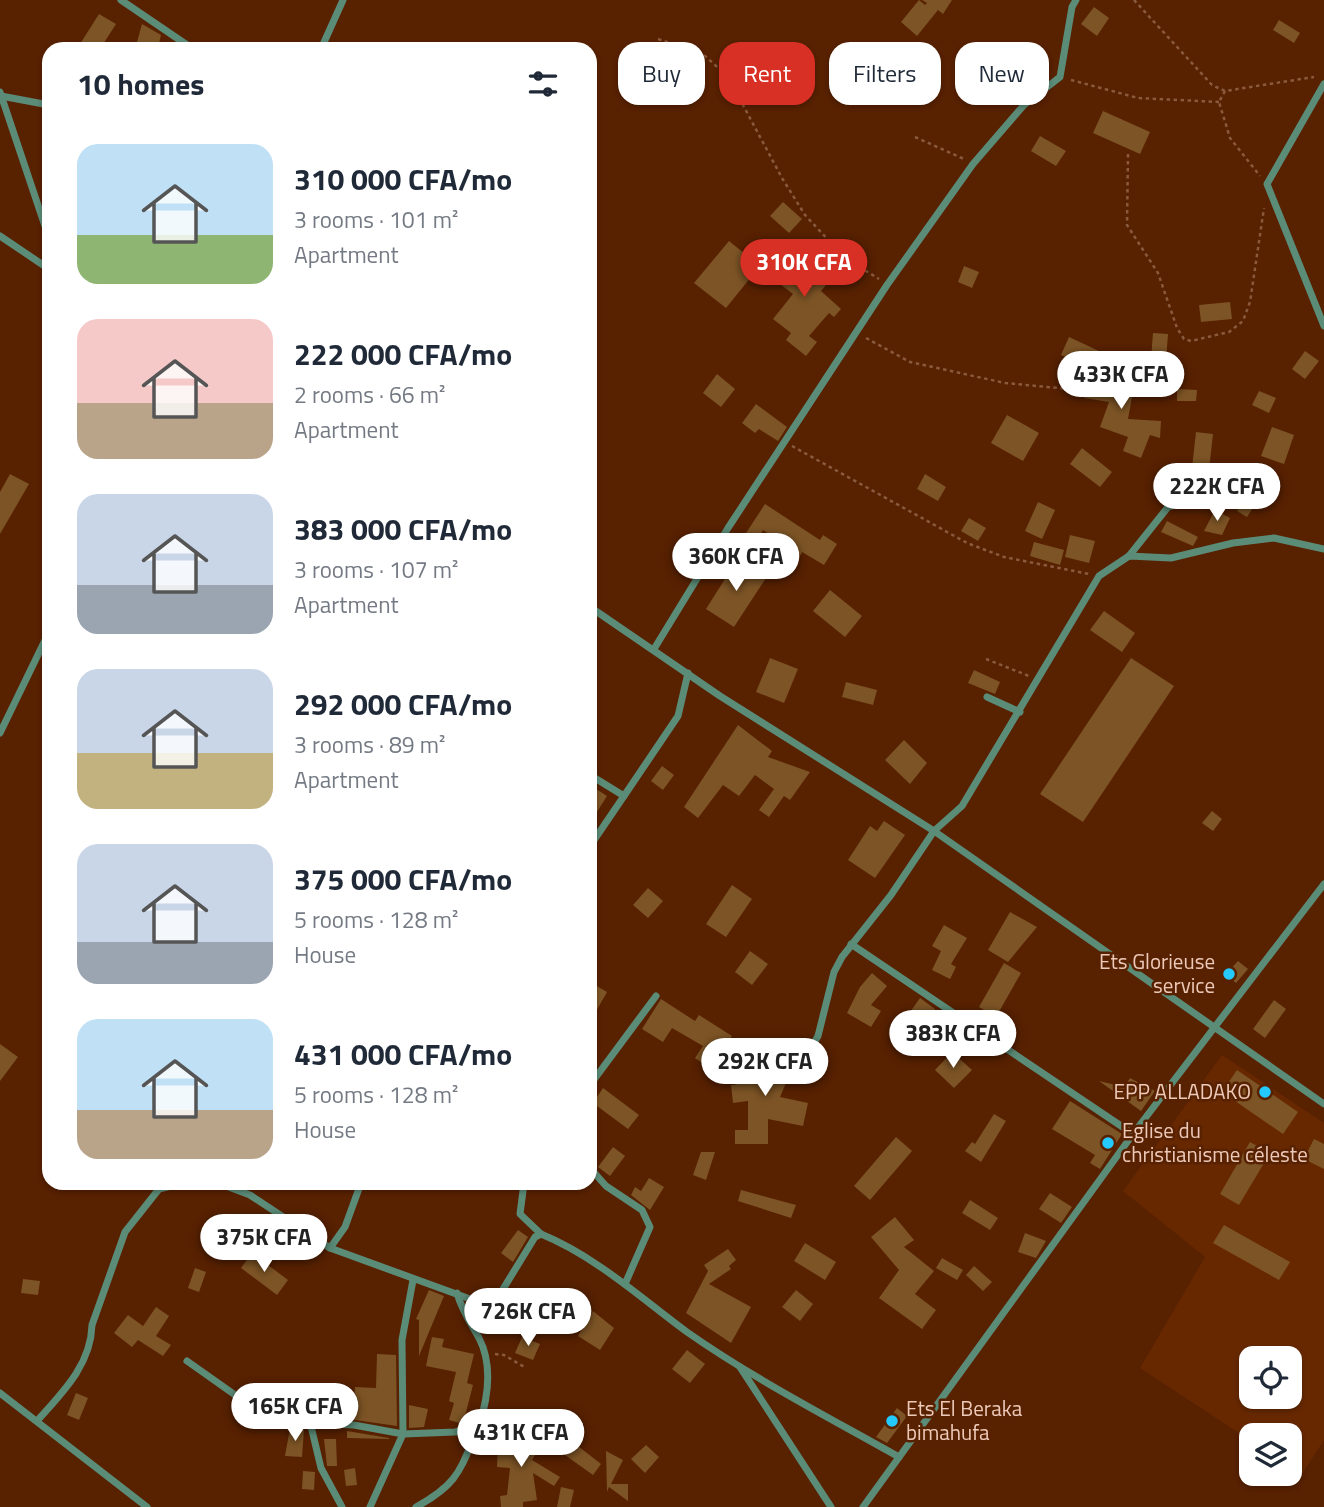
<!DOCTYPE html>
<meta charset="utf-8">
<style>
body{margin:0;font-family:"Titillium Web",sans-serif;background:#f2f2f3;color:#1f2937;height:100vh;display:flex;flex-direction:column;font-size:26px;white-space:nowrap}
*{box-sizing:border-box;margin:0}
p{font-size:23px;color:#747a83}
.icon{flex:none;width:38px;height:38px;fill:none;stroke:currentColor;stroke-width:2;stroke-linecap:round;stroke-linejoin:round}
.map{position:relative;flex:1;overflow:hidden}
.drawer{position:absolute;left:42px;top:42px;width:555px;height:1148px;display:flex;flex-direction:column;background:#fff;border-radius:21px;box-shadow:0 2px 5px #0004}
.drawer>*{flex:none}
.hud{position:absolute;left:618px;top:42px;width:600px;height:63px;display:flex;gap:14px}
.fabs{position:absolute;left:1239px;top:1346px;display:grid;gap:14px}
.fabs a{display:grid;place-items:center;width:63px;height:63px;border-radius:14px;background:#fff;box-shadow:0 2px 5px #0004;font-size:35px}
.price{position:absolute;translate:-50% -60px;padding:0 16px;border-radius:24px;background:#fff;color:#222;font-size:23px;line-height:46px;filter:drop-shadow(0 2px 4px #0008)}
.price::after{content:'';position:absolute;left:50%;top:42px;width:21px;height:16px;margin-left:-10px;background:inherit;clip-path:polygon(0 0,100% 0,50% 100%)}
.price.active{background:#d93025;color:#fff}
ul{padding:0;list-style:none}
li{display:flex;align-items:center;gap:21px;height:175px;padding:0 35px}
li span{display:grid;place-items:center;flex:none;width:196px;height:140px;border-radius:21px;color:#555}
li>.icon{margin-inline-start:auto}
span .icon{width:84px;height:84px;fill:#fffc;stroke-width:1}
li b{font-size:30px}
h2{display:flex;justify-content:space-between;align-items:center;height:84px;padding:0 35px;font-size:30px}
.tag{padding:0 24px;border-radius:21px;background:#fff;box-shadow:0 2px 5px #0004;font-size:24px;line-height:63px}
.tag.active{background:#d93025;color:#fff}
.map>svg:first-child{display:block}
.built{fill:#672800;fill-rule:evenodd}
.building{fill:#7d5425}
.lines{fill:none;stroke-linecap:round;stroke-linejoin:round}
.path{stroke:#8a5a3e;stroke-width:2.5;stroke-dasharray:3.5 3.5;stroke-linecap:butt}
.street{stroke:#5b8c78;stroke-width:7}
.poi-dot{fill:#24c9fe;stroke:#582100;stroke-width:2.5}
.labels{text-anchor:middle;stroke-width:5;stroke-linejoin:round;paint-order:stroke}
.poi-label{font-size:21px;fill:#edc9b9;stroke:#582100;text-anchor:end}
</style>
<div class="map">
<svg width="1324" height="1507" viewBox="0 0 1324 1507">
<rect width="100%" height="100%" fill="#582100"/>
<path class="built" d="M 1222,1055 L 1324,1123 L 1324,1440 L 1302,1474 L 1290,1466 L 1290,1435 L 1251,1435 L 1251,1441 L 1140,1368 L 1205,1257 L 1123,1191 ZM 1251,1358 L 1290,1358 L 1290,1396 L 1251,1396 Z"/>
<g class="building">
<path d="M 919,0 L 925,5 L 927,3 L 922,0 L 952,0 L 943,14 L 938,10 L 917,36 L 901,22 Z"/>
<path d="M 1094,7 L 1109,18 L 1097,36 L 1081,24 Z"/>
<path d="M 99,14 L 116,24 L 100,49 L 89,49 L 80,44 Z"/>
<path d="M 1279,20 L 1300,33 L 1294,43 L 1273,30 Z"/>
<path d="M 142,24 L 161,35 L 158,48 L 137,42 Z"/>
<path d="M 1103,111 L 1150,132 L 1140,154 L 1093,133 Z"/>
<path d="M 1040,136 L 1066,151 L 1056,166 L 1031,151 Z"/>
<path d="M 783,202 L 802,219 L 789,233 L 770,216 Z"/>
<path d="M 729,241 L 760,266 L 726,308 L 694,283 Z"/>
<path d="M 775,254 L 804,275 L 823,254 L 840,268 L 821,291 L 841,309 L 834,317 L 829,313 L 809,336 L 817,342 L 806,356 L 786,340 L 791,333 L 773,319 L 793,294 L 763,271 Z"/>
<path d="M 964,266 L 979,272 L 972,288 L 958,282 Z"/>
<path d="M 1230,302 L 1232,319 L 1201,322 L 1199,305 Z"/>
<path d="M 1153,333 L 1168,334 L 1166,360 L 1151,359 Z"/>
<path d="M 1069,337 L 1099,351 L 1091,368 L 1061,355 Z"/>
<path d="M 1305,351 L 1319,361 L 1305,379 L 1292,369 Z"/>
<path d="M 1089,372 L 1135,381 L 1128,419 L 1161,421 L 1160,438 L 1150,435 L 1141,458 L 1123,451 L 1128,437 L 1100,427 L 1109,402 L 1084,398 Z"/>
<path d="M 717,374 L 735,389 L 721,407 L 703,393 Z"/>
<path d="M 1177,389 L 1197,390 L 1196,401 L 1177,401 Z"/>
<path d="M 1259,391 L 1276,398 L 1269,413 L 1252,405 Z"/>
<path d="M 756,404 L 787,427 L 778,441 L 759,429 L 755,433 L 742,423 Z"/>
<path d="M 1007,415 L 1039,433 L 1023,461 L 991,443 Z"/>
<path d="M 1272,427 L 1294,435 L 1284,464 L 1261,456 Z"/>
<path d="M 1196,432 L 1213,434 L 1208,479 L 1191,477 Z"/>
<path d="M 1082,448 L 1112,472 L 1100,487 L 1070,464 Z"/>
<path d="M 10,474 L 29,484 L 0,534 L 0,492 Z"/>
<path d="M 925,474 L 946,487 L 938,501 L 917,489 Z"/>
<path d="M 1246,497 L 1256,503 L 1247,517 L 1237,511 Z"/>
<path d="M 1038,502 L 1055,510 L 1042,539 L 1025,531 Z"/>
<path d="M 765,504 L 820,540 L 823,535 L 837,544 L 824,565 L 802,552 L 801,555 L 763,530 L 746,560 L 733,553 Z"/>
<path d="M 1215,510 L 1230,518 L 1222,535 L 1204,531 Z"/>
<path d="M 969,518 L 986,528 L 978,541 L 961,531 Z"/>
<path d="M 1167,521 L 1198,537 L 1193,546 L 1161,532 Z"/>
<path d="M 1070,535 L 1095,541 L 1089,563 L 1065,557 Z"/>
<path d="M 1034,542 L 1064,550 L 1060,565 L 1030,556 Z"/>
<path d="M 737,560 L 766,578 L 734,627 L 706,609 Z"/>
<path d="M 830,590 L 862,616 L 845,637 L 813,611 Z"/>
<path d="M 1104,611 L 1135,633 L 1122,652 L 1090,630 Z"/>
<path d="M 770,658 L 798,669 L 784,703 L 756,692 Z"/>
<path d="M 1131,658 L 1174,686 L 1083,822 L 1040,794 Z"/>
<path d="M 974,670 L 1000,682 L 995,694 L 968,683 Z"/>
<path d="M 846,682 L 877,690 L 873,705 L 842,697 Z"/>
<path d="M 738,725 L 772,751 L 768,757 L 810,772 L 790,800 L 784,796 L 769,817 L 759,810 L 774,789 L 755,775 L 739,796 L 723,785 L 698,818 L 684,807 Z"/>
<path d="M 904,740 L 927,763 L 910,784 L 885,760 Z"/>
<path d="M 662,766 L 674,775 L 663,790 L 651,781 Z"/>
<path d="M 590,785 L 607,796 L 590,823 Z"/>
<path d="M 1212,811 L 1222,819 L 1213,831 L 1202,823 Z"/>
<path d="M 884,821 L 905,835 L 875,878 L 848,860 L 870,826 L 877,831 Z"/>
<path d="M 732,885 L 752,899 L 726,937 L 706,924 Z"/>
<path d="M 648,888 L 663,901 L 648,918 L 633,905 Z"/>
<path d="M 1010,912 L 1037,927 L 1008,962 L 988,950 Z"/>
<path d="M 944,925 L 967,938 L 951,964 L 956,967 L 950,979 L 932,970 L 941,951 L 932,946 Z"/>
<path d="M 750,951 L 768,964 L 752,985 L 735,972 Z"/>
<path d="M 1238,961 L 1248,969 L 1236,983 L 1226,974 Z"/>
<path d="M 1004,963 L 1021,973 L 996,1017 L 979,1007 Z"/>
<path d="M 872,973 L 887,986 L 871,1005 L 881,1011 L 871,1027 L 847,1013 L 860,987 Z"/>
<path d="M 590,982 L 607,992 L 590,1022 Z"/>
<path d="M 920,998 L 935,1009 L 920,1029 L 927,1033 L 914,1053 L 891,1039 Z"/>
<path d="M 661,999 L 695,1021 L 699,1015 L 732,1036 L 710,1068 L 695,1058 L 703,1046 L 672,1028 L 663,1042 L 642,1029 Z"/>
<path d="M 1274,1000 L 1286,1009 L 1265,1038 L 1253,1029 Z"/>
<path d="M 0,1044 L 18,1057 L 0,1081 Z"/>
<path d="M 754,1047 L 792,1069 L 780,1097 L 808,1103 L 803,1126 L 768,1119 L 768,1144 L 735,1144 L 735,1130 L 748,1130 L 748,1101 L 733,1103 L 731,1085 L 735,1085 Z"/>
<path d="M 952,1052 L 972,1070 L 954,1088 L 935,1070 Z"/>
<path d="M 1237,1070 L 1298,1112 L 1283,1134 L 1222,1092 Z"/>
<path d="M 1130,1078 L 1155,1091 L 1141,1111 L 1099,1081 L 1124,1087 Z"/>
<path d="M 603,1088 L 639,1115 L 628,1129 L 593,1103 Z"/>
<path d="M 1070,1101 L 1122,1134 L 1100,1169 L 1090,1163 L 1095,1155 L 1052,1129 Z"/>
<path d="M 994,1114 L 1006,1121 L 981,1162 L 965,1151 L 972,1142 L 975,1144 Z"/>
<path d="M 896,1137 L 912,1151 L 870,1200 L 854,1186 Z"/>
<path d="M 1314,1139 L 1324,1144 L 1324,1169 L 1304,1159 Z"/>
<path d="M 1250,1142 L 1270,1153 L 1239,1205 L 1220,1194 Z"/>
<path d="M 613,1147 L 625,1156 L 610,1176 L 598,1167 Z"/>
<path d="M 701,1152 L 715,1152 L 706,1180 L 693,1175 Z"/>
<path d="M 649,1178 L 664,1187 L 650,1210 L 631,1195 L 635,1187 L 641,1191 Z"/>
<path d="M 741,1190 L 796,1205 L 791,1218 L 738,1201 Z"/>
<path d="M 1050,1193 L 1072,1207 L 1061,1223 L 1039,1209 Z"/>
<path d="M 970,1200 L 998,1218 L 990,1230 L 962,1213 Z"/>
<path d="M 895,1217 L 914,1240 L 904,1247 L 934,1271 L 915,1294 L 936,1310 L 922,1329 L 879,1298 L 899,1270 L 871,1237 Z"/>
<path d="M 1224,1225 L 1290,1262 L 1279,1280 L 1213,1243 Z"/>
<path d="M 518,1230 L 528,1237 L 513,1262 L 501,1253 Z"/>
<path d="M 1025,1233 L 1046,1241 L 1036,1258 L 1018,1252 Z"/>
<path d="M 805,1243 L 836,1262 L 825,1280 L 794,1261 Z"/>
<path d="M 728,1249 L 736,1260 L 729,1266 L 731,1269 L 709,1284 L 751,1307 L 731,1343 L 686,1313 L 708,1271 L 704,1265 Z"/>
<path d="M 252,1253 L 288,1280 L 277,1295 L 241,1268 Z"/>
<path d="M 942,1258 L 963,1270 L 957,1280 L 936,1268 Z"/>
<path d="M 974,1266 L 992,1282 L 983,1291 L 966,1275 Z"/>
<path d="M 195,1268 L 206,1272 L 199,1292 L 188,1288 Z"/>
<path d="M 23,1279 L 40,1281 L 38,1295 L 21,1293 Z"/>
<path d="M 429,1290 L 444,1296 L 419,1356 L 419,1320 L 416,1319 Z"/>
<path d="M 796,1290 L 813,1304 L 800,1321 L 782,1307 Z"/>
<path d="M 156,1307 L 169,1316 L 156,1336 L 171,1345 L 163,1356 L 138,1340 L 132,1347 L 114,1333 L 128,1315 L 143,1326 Z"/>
<path d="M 593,1311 L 614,1328 L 600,1350 L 578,1336 Z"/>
<path d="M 432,1337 L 444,1339 L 442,1347 L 474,1354 L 467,1383 L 473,1385 L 463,1424 L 449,1420 L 454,1403 L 449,1401 L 456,1372 L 426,1366 Z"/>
<path d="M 522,1337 L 540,1344 L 533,1360 L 515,1353 Z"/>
<path d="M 687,1350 L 705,1364 L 690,1383 L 672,1369 Z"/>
<path d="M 377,1354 L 396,1355 L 397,1426 L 348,1419 L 349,1404 L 354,1405 L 355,1387 L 376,1388 Z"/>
<path d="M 76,1393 L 88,1398 L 79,1420 L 67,1415 Z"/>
<path d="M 409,1405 L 428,1409 L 424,1427 L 409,1428 Z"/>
<path d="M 897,1408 L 907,1416 L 887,1443 L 876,1437 Z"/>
<path d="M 561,1417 L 577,1428 L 569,1439 L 601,1464 L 593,1475 L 544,1440 Z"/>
<path d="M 506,1427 L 540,1447 L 532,1460 L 560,1477 L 554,1486 L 533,1473 L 537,1500 L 523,1502 L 523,1507 L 501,1507 L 500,1496 L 507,1495 L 510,1468 L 497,1467 L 498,1441 Z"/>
<path d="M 290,1428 L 304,1430 L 302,1457 L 285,1456 Z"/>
<path d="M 347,1431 L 389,1438 L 389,1439 L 347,1438 Z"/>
<path d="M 324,1439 L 336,1439 L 337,1466 L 327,1466 Z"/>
<path d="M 646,1445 L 659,1457 L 645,1473 L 631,1459 Z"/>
<path d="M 606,1451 L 623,1460 L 611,1484 L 628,1484 L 628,1501 L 609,1487 L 607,1492 Z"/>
<path d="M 355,1468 L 357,1485 L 346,1486 L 344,1470 Z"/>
<path d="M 303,1471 L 315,1472 L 314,1490 L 302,1489 Z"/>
<path d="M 561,1487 L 574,1490 L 570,1507 L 557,1507 Z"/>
</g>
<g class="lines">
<g class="path">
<path d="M 1134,0 L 1212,85 L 1225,91 L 1314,77"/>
<path d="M 658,39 L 703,54 L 728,77 L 782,178 L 805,215 L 845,258 L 879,279"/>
<path d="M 1071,80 L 1138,98 L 1219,102"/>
<path d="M 1225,91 L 1219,102 L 1230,138 L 1260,176"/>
<path d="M 915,137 L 964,159"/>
<path d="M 1128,154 L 1127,225 L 1158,273 L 1177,328 L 1184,339 L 1191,341 L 1229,332 L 1243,321 L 1250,302 L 1264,208"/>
<path d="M 866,338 L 910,362 L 1005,383 L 1069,389"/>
<path d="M 792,446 L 967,543 L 1004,557 L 1089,574"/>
<path d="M 986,659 L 1029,676"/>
<path d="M 495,1354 L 504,1355 L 526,1368"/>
</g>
<g class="street">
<path d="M 121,0 L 193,49"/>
<path d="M 321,49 L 343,0"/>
<path d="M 1324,84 L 1267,184 L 1324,326"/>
<path d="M 0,92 L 49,238"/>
<path d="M 1,96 L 49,105"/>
<path d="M 0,236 L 49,269"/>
<path d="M 1168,507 L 1202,497 L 1230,469"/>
<path d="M 1129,556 L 1168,507 L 1172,468"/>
<path d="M 590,607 L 720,696 L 934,831 L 1324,1104"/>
<path d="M 654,649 L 728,528 L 887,285 L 973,164 L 1024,105 L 1060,77 L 1072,7 L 1076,0"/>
<path d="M 987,697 L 1020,712"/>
<path d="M 0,733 L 49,632"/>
<path d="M 590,775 L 624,796 L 590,846"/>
<path d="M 624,796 L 678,716 L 688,673"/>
<path d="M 851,944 L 1133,1134"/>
<path d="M 795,1076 L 818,1036 L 834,972 L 842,957 L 891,895 L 934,831 L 962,806 L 1099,576 L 1129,556 L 1171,558 L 1233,543 L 1274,538 L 1324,549"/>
<path d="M 590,1085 L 656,996"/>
<path d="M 590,1168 L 606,1186 L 642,1210 L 650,1227 L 625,1284"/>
<path d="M 218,1183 L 250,1195 L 330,1248 L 345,1227 L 361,1183"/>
<path d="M 524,1183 L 520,1214 L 541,1234"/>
<path d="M 330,1248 L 492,1307 L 535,1237 L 541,1234 C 595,1256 641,1298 687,1332 C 754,1379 828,1417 899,1457"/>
<path d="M 187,1361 L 262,1414 L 287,1422 L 354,1425 L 403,1434 L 455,1432 L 479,1426 C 488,1398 493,1365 479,1338 C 470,1322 462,1311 457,1293"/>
<path d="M 740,1367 L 831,1507"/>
<path d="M 0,1393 L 147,1507"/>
<path d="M 37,1421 C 62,1393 91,1365 92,1325 L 125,1232 L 159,1189 L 183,1183"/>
<path d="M 310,1422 L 321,1468 L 342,1507"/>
<path d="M 370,1507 L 403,1434 L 402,1340 L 413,1280"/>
<path d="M 416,1507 C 460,1483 460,1469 479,1426"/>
<path d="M 863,1507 L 1133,1134 L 1324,884"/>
</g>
</g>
<g class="poi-dot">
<circle cx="1229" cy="974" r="7"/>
<circle cx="1265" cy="1092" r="7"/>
<circle cx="1108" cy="1143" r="7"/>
<circle cx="892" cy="1421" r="7"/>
</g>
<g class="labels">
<g class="poi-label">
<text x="1215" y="969">Ets Glorieuse<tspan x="1215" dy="24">service</tspan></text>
<text x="1251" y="1099">EPP ALLADAKO</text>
<text x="1122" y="1138" text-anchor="start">Eglise du<tspan x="1122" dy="24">christianisme céleste</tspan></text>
<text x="906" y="1416" text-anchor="start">Ets El Beraka<tspan x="906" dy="24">bimahufa</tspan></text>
</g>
</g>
</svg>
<div class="fabs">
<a><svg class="icon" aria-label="locate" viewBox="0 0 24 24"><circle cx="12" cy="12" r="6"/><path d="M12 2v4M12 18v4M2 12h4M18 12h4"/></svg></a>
<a><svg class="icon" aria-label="layers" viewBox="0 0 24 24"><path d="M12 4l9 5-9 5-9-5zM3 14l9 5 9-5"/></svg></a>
</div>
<b class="price active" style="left:804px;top:299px">310K CFA</b>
<b class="price" style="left:1121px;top:411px">433K CFA</b>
<b class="price" style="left:1217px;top:523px">222K CFA</b>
<b class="price" style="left:736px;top:593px">360K CFA</b>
<b class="price" style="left:953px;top:1070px">383K CFA</b>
<b class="price" style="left:765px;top:1098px">292K CFA</b>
<b class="price" style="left:264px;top:1274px">375K CFA</b>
<b class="price" style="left:528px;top:1348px">726K CFA</b>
<b class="price" style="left:295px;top:1443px">165K CFA</b>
<b class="price" style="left:521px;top:1469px">431K CFA</b>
<div class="hud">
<a class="tag">Buy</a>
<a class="tag active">Rent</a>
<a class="tag">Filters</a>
<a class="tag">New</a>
</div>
<section class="drawer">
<h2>10 homes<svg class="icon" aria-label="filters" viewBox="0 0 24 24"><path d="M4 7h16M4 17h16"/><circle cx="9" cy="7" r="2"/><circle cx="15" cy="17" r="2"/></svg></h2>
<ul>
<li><span style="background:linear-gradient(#bfe0f5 65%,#8fb573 0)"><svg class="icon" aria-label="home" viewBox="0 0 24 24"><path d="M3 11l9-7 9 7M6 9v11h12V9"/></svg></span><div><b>310 000 CFA/mo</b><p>3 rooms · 101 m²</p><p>Apartment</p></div></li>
<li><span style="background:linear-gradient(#f6c9c9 60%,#b9a48a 0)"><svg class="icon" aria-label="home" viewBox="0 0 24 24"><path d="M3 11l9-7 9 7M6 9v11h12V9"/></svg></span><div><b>222 000 CFA/mo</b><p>2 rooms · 66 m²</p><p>Apartment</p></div></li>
<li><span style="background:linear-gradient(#c9d6e8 65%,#9aa5b1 0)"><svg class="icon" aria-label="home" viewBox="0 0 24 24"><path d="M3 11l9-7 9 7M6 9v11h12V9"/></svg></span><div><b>383 000 CFA/mo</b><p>3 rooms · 107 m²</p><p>Apartment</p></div></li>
<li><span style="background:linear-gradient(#c9d6e8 60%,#c2b280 0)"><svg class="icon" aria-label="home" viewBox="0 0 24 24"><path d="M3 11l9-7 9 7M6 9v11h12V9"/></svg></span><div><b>292 000 CFA/mo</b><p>3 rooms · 89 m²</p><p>Apartment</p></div></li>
<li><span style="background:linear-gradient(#c9d6e8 70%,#9aa5b1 0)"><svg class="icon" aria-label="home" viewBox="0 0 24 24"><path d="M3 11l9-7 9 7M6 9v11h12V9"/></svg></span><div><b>375 000 CFA/mo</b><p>5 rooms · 128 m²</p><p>House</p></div></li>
<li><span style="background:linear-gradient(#bfe0f5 65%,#b9a48a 0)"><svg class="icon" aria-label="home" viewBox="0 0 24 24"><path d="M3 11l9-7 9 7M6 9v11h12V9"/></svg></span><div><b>431 000 CFA/mo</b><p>5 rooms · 128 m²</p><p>House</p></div></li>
</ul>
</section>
</div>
